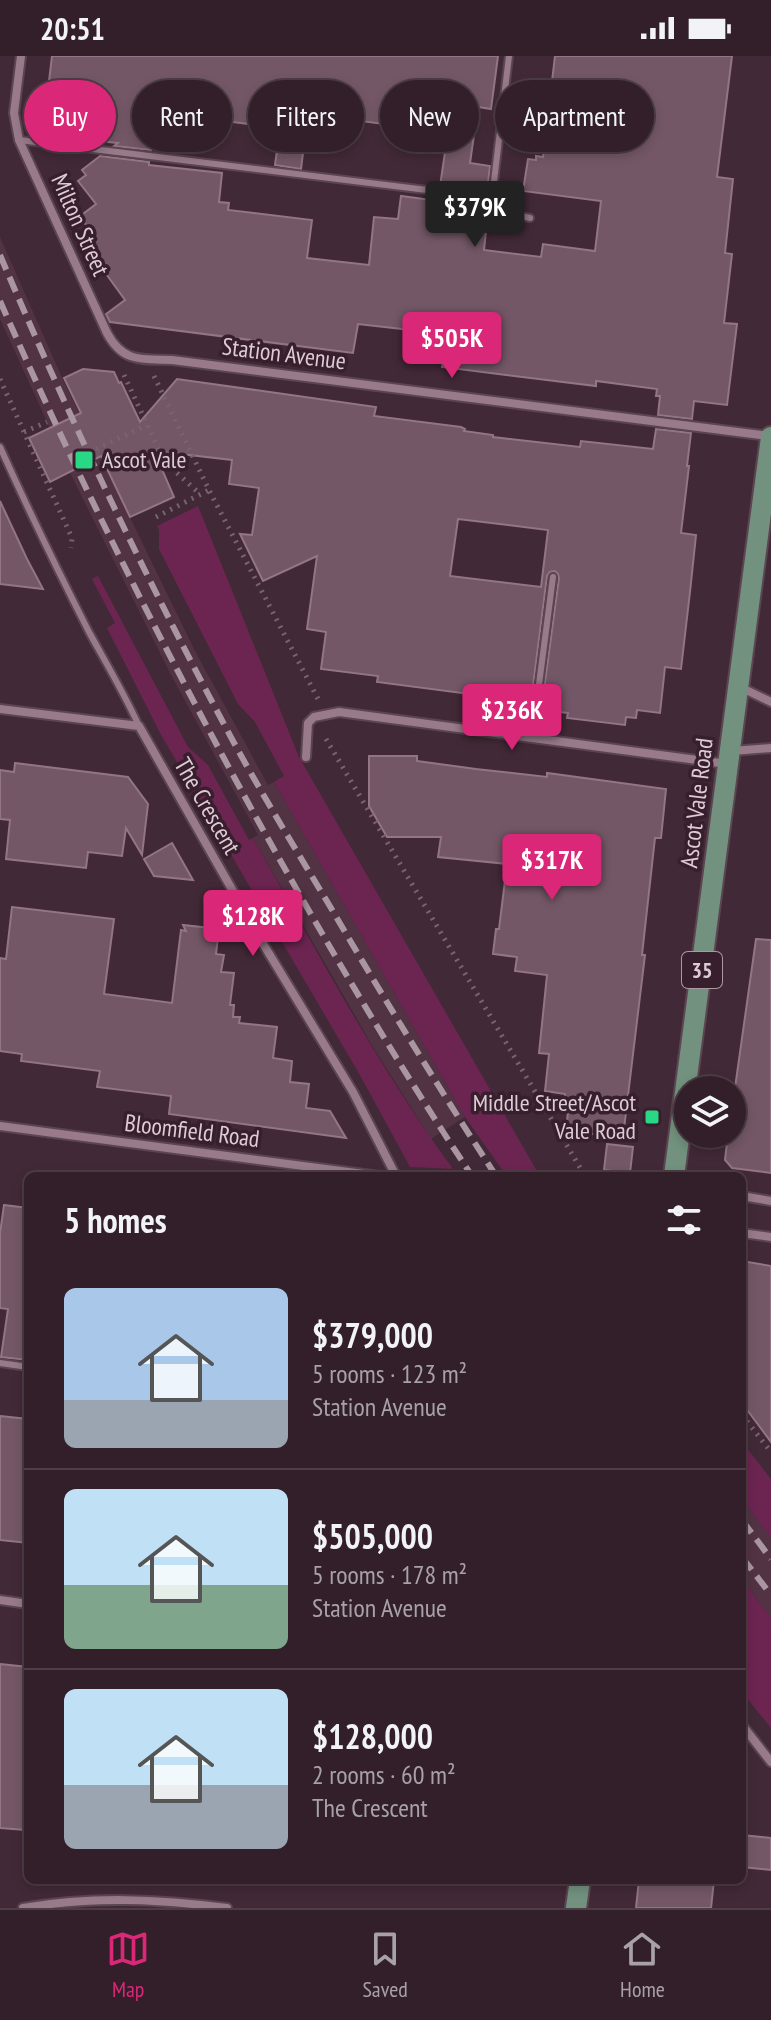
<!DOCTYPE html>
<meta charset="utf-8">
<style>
body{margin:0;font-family:"PT Sans Narrow",sans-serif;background:#3a2731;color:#f1f3f6;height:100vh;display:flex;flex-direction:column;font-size:30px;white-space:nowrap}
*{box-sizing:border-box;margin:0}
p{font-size:26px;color:#a8a2a8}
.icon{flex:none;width:44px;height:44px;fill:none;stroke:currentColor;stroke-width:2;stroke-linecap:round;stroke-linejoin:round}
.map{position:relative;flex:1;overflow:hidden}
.details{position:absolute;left:24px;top:1116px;width:722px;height:712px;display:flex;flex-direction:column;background:#321f29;border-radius:12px;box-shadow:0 4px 12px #0003,0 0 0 2px #4d3d46}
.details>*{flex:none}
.hud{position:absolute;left:24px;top:24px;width:724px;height:72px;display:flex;gap:16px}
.controls{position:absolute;left:674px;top:1020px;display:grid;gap:16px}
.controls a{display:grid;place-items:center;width:72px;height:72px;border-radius:50%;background:#321f29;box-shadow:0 4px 12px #0003,0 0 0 2px #4d3d46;font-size:40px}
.price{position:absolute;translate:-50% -68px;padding:0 18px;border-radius:8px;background:#db2777;color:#fff;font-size:26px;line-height:52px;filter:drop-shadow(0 2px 4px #0008)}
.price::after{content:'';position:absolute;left:50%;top:48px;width:24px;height:18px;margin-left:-12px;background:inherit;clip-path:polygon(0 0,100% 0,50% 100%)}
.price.selected{background:#222;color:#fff}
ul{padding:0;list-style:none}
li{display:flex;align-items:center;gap:24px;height:200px;padding:0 40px}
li+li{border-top:2px solid #4d3d46}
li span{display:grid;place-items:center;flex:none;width:224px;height:160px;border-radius:12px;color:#555}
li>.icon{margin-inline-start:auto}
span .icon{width:96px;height:96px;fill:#fffc;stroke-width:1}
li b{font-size:34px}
h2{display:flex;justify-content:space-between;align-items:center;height:96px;padding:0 40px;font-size:34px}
.pill{padding:0 28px;border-radius:36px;background:#321f29;box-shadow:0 4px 12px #0003,0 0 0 2px #4d3d46;font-size:28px;line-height:72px}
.pill.selected{background:#db2777;color:#fff}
.status{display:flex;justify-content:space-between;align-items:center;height:56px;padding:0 40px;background:#321f29;direction:ltr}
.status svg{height:22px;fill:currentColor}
.dock{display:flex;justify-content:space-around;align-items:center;height:112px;border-top:2px solid #4d3d46;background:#321f29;font-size:22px;color:#a8a2a8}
.dock a{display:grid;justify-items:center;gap:4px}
.dock .selected{color:#db2777}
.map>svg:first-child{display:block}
.built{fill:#523344}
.green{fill:#6c2551}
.building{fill:#735766;stroke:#937584;stroke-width:2;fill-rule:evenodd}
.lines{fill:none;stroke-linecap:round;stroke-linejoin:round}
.service-casing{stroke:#5b4551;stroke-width:10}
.minor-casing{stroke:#5b4551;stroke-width:12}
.primary-casing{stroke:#5b4551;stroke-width:24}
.path{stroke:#79636f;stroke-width:5;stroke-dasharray:2 6;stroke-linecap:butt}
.service{stroke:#987a8a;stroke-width:6}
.minor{stroke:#987a8a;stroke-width:8}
.primary{stroke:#72917e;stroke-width:20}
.rail{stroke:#a996a0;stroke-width:6;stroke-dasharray:16 8;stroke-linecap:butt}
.poi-dot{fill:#28d885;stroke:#381f2d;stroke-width:3}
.labels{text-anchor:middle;stroke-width:7;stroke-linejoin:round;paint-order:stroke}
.shield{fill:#381f2d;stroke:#ac98a3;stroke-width:2}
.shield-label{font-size:22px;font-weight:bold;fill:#ddccd5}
.street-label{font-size:24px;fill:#ddccd5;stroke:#381f2d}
.poi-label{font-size:24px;fill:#ddccd5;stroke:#381f2d;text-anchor:start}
</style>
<div class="status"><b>20:51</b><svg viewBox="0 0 49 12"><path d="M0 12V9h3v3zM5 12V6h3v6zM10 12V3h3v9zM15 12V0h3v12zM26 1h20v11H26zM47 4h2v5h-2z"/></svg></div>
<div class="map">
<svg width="771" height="1852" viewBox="0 0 771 1852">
<rect width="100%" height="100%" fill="#422937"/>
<g class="built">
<path d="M 0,181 L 63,324 L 195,595 L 268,729 L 274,726 L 465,1061 L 431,1083 L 373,991 L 253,782 L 258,779 L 171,619 L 74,425 L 0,263 Z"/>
<path d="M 742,1443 L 771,1482 L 771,1562 L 742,1523 Z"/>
</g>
<g class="green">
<path d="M 198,450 L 299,701 L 538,1117 L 503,1115 L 465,1061 L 274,726 L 284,720 L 255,666 L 238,648 L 159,493 L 159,474 L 157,470 Z"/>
<path d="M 98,520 L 188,691 L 208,709 L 249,784 L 253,782 C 315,892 378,1011 453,1113 L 410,1111 L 361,1021 L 160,677 L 107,572 L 115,567 L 92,523 Z"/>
<path d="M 742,1386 L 771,1423 L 771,1482 L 742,1443 Z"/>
<path d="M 742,1523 L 771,1562 L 771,1672 L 742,1636 Z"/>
</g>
<g class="building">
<path d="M 52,0 L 498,0 L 491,53 L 478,51 L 470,107 L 490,110 L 487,135 L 440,130 L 448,76 L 361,65 L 360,78 L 306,72 L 301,113 L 275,109 L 280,72 L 162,57 L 162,60 L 155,59 L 151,94 L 114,90 L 118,87 L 50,80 L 52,69 L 37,67 L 41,41 L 47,42 Z"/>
<path d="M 555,0 L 732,0 L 717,121 L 733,123 L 725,197 L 732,198 L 724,267 L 737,268 L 727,349 L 694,345 L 692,363 L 658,359 L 660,340 L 656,340 L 657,333 L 596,325 L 596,330 L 442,311 L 446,278 L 358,268 L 353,297 L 110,266 L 106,258 L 125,244 L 96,204 L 100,201 L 92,191 L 95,189 L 83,173 L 87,170 L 79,161 L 96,148 L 78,125 L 86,119 L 82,114 L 100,100 L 149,106 L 149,109 L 222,117 L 219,146 L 229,147 L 228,154 L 312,164 L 307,202 L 369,209 L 374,161 L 398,163 L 401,140 L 438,145 L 439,142 L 486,147 L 488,157 L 484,194 L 541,201 L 543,188 L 595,195 L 601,145 L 523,135 L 528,103 L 536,104 L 536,100 L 543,101 Z"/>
<path d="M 83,313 L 114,316 L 119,327 L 121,326 L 140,366 L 177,323 L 376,351 L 374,360 L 461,371 L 465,373 L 464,375 L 493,379 L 493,381 L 580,391 L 581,385 L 653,393 L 656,373 L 691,377 L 687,410 L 689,410 L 681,477 L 696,479 L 690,536 L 681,613 L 665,611 L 660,657 L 637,654 L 636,662 L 626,661 L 625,669 L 567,662 L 568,657 L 543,654 L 544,648 L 542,648 L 559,522 L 558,518 L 555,515 L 550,516 L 547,520 L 531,646 L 377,626 L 378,620 L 321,613 L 326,576 L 307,573 L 317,500 L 263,525 L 240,478 L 252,479 L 259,432 L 229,428 L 232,404 L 154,395 L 174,441 L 130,461 L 101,400 L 50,426 L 29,382 L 81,357 L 64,322 ZM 458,463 L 548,474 L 541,531 L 450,520 Z"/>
<path d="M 0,445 L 27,503 L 43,533 L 0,528 Z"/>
<path d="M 369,700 L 417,700 L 417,705 L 476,713 L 547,721 L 547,717 L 666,733 L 661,782 L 655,782 L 642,899 L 645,899 L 623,1081 L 566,1075 L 568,1055 L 563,1055 L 565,1038 L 545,1035 L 549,998 L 539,997 L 547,919 L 515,915 L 517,901 L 493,898 L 496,873 L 499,873 L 507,808 L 438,801 L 441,781 L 387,781 L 369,750 Z"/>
<path d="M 15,707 L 128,721 L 148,748 L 142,799 L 126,772 L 122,800 L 88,796 L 86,812 L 6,803 L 10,764 L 0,763 L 0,714 L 14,716 Z"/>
<path d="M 172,787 L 193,824 L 154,820 L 144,803 Z"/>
<path d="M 12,851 L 114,863 L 104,938 L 172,947 L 181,874 L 186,875 L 183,869 L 219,873 L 216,898 L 224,899 L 221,916 L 234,917 L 230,949 L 234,949 L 233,961 L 240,961 L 239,967 L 277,971 L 273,1002 L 292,1005 L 290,1026 L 309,1028 L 306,1052 L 330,1055 L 346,1082 L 169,1058 L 171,1040 L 97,1031 L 100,1015 L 21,1005 L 22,998 L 0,995 L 0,902 L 6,903 Z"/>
<path d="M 756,883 L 771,884 L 771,1117 L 732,1112 L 725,1104 L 728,1078 L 732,1078 L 732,1053 Z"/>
<path d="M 607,1088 L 633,1091 L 630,1117 L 604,1114 Z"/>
<path d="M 4,1149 L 28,1152 L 28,1304 L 1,1301 L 8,1253 L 0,1252 L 0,1177 Z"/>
<path d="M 742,1205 L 771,1210 L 771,1386 L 742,1347 Z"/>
<path d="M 0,1360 L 28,1363 L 28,1487 L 0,1484 Z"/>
<path d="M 0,1608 L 28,1611 L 28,1752 L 25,1774 L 0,1772 Z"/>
<path d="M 742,1779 L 771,1782 L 771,1814 L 742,1811 Z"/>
<path d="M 639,1824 L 714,1824 L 711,1852 L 636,1852 Z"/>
</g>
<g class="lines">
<g class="service-casing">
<g id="service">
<path d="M 19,84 L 492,142 L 509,0"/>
<path d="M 492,142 L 493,154 L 530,162"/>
<path d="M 0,391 C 28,453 58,515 89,576 C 106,607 124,637 139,670"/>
<path d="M 532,682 L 553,521"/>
<path d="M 0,1307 L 28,1311"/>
</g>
</g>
<g class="minor-casing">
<g id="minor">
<path d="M 21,0 L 14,57 L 19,84 L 107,277 C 123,307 142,303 172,304 L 769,380"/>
<path d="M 740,631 L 771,646"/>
<path d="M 0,653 L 139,670 L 262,886 L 353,1036 L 396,1120"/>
<path d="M 732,695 L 771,692"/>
<path d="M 306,701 L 308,667 L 314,661 L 339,656 L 727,708"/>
<path d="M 0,1070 L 379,1120"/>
<path d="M 742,1140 L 771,1145"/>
<path d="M 742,1177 L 771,1181"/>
<path d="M 0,1544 L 28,1548"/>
<path d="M 742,1669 L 771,1706"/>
<path d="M 23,1852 C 92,1840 159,1843 227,1852"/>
</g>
</g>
<g class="primary-casing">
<g id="primary">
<path d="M 674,1120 L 771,381"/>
<path d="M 576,1852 L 580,1824"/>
</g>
</g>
<g class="path">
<path d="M 124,319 L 159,394 L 176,416 L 200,438"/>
<path d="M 154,320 L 209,434 L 318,643"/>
<path d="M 0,323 L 72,482 L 71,492"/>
<path d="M 24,376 L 47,366"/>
<path d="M 96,393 L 147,369"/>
<path d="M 156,461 L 209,434"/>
<path d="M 326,683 L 585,1120"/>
<path d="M 418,1120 L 422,1120"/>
<path d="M 742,1359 L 771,1396"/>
</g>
<use href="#service" class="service"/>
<use href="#minor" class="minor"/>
<use href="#primary" class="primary"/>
<g class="rail">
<path d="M 0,199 C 70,364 148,527 233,685 C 264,742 298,797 331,852 C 384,943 439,1032 496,1120"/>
<path d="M 0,245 C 79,425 167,600 262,772 C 328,890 397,1007 472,1120"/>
<path d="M 742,1464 L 771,1503"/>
<path d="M 742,1501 L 771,1539"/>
</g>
</g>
<g class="poi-dot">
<rect x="74" y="394" width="20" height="20" rx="4"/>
<rect x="644" y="1053" width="16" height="16" rx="4"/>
</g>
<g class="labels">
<rect class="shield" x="682" y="896" width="40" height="36" rx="6"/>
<g class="shield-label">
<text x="702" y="922">35</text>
</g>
<g class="street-label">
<text transform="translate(80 169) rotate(66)" y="8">Milton Street</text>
<text transform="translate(284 298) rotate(7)" y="8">Station Avenue</text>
<text transform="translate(697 747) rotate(-83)" y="8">Ascot Vale Road</text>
<text transform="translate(207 750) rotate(60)" y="8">The Crescent</text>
<text transform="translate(192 1075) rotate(7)" y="8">Bloomfield Road</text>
</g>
<g class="poi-label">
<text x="102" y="412">Ascot Vale</text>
<text x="636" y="1055" text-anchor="end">Middle Street/Ascot<tspan x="636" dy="28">Vale Road</tspan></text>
</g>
</g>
</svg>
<div class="controls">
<a><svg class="icon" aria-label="layers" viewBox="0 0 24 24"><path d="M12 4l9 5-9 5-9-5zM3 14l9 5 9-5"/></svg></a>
</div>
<b class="price selected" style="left:475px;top:193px">$379K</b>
<b class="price" style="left:452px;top:324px">$505K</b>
<b class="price" style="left:512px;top:696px">$236K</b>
<b class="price" style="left:552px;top:846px">$317K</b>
<b class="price" style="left:253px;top:902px">$128K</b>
<div class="hud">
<a class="pill selected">Buy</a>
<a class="pill">Rent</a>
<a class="pill">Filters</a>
<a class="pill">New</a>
<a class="pill">Apartment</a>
</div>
<section class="details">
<h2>5 homes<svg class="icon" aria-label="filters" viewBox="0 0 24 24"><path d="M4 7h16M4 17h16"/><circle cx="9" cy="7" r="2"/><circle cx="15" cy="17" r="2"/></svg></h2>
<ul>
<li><span style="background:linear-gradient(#a9c7e8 70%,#9aa5b1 0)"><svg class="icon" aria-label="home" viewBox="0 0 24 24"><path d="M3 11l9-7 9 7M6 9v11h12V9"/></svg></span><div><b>$379,000</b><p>5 rooms · 123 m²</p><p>Station Avenue</p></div></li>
<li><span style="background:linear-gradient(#bfe0f5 60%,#7fa58c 0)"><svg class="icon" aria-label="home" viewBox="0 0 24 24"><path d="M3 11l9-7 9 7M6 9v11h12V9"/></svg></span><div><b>$505,000</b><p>5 rooms · 178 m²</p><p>Station Avenue</p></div></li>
<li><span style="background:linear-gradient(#bfe0f5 60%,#9aa5b1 0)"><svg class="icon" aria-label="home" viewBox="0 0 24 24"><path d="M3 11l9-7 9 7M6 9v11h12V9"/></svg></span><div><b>$128,000</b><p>2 rooms · 60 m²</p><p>The Crescent</p></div></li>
</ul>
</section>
</div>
<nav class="dock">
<a class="selected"><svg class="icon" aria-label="map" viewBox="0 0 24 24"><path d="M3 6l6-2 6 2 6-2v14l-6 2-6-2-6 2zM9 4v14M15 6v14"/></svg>Map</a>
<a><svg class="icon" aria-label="saved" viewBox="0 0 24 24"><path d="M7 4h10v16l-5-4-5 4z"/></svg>Saved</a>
<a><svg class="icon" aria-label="home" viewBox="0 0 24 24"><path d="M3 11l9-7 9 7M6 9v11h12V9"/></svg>Home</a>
</nav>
